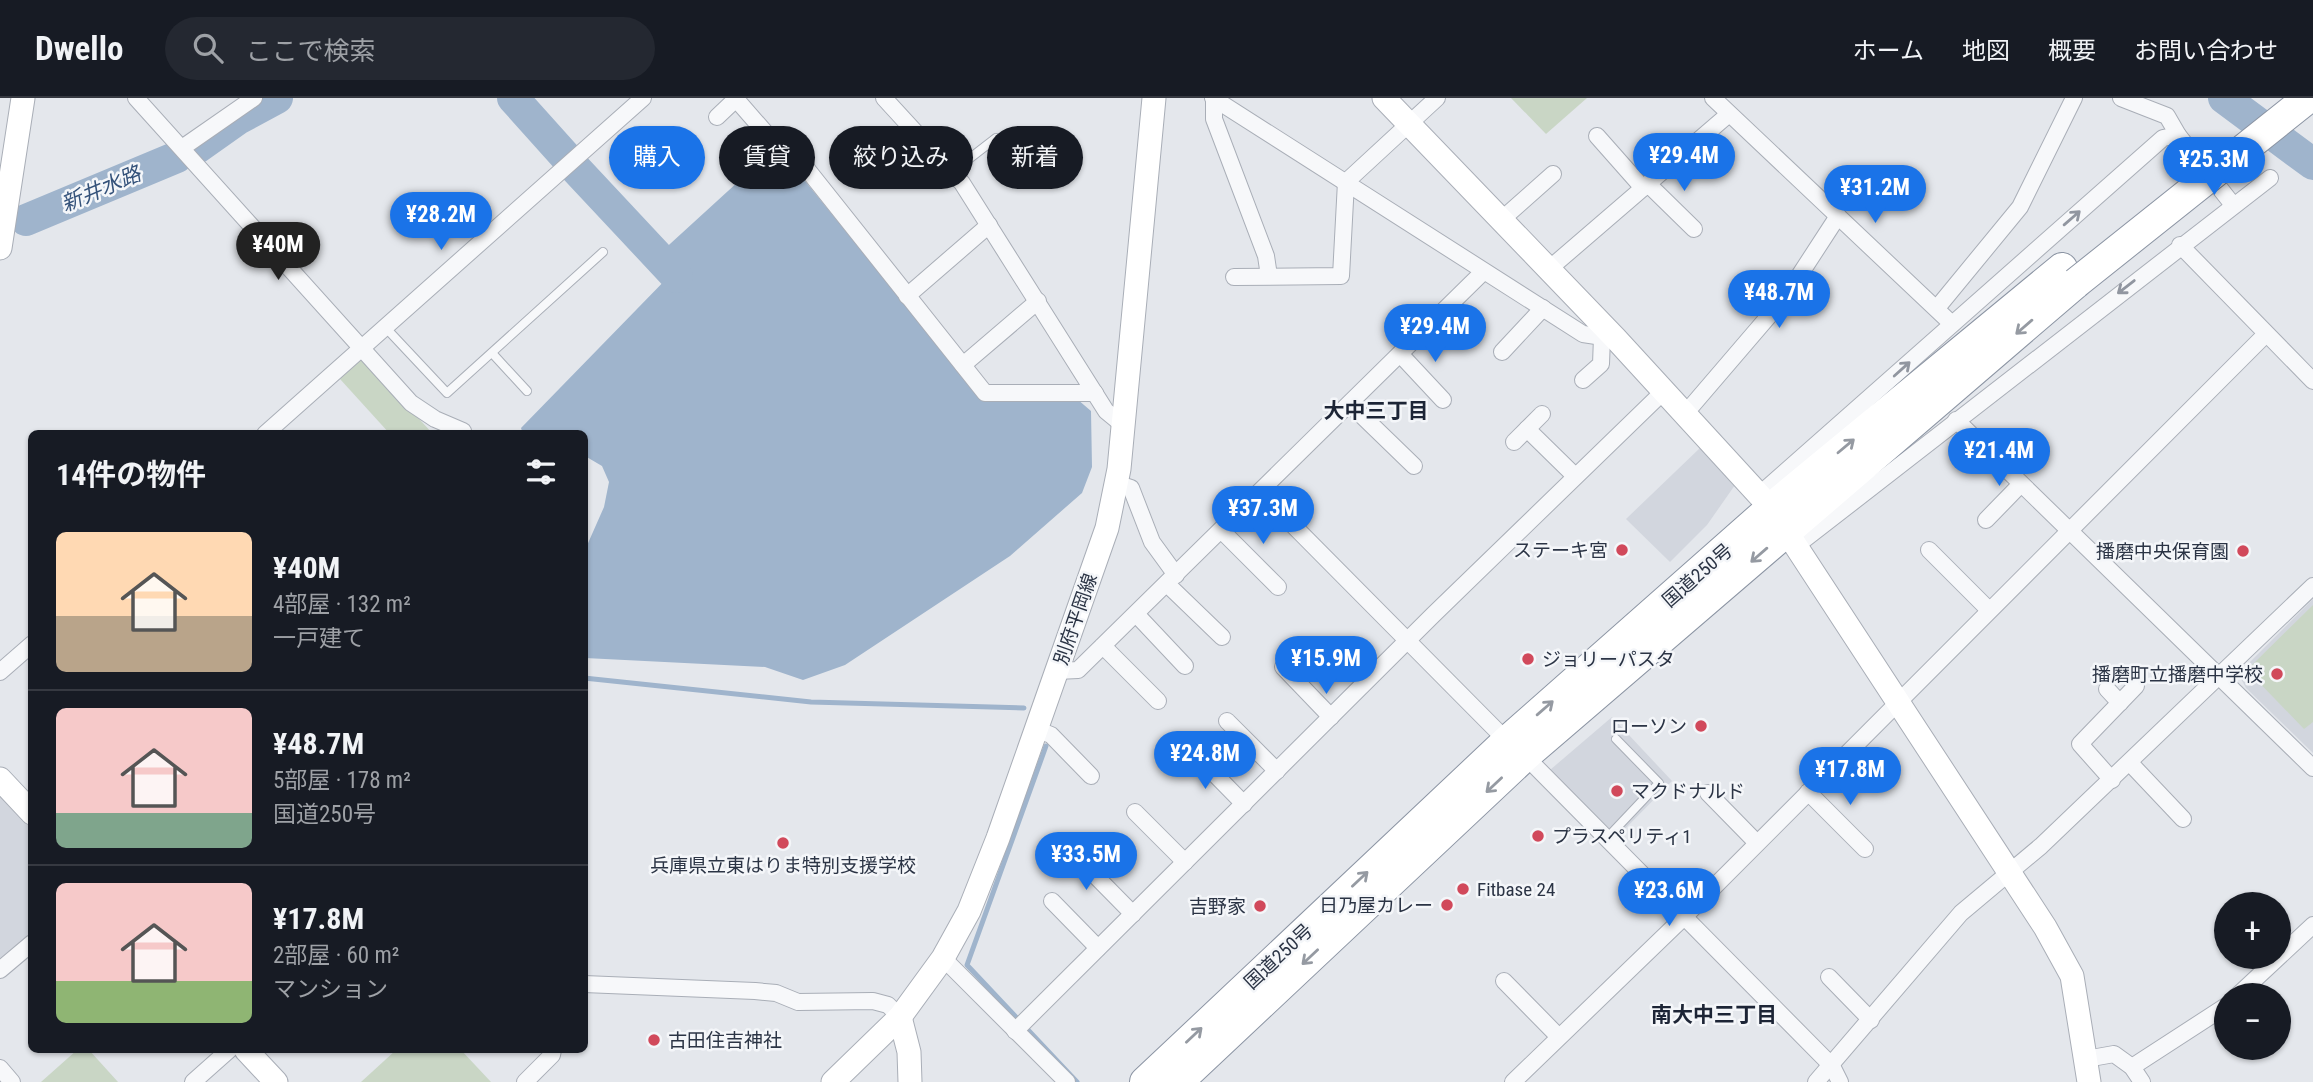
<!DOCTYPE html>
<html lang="ja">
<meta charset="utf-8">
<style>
body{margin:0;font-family:"Roboto Condensed","Noto Sans JP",sans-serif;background:#242831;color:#f1f3f6;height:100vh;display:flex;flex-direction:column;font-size:26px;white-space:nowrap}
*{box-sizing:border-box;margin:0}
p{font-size:23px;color:#9ea1a6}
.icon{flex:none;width:38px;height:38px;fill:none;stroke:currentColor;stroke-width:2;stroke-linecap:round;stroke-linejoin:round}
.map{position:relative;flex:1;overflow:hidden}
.sheet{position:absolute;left:28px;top:332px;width:560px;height:623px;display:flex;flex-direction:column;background:#171b24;border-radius:10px;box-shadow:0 2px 5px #0004}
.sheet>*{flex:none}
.banner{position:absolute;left:609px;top:28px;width:665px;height:63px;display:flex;gap:14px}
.fabs{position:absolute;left:2214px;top:794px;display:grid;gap:14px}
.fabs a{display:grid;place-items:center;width:77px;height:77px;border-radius:50%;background:#171b24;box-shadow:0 2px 5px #0004;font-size:35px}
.price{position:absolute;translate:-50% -60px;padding:0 16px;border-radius:24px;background:#1a73e8;color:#fff;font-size:23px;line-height:46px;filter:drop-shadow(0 2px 4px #0008)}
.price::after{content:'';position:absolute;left:50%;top:42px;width:21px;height:16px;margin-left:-10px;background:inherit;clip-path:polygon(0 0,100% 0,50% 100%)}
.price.selected{background:#222;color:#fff}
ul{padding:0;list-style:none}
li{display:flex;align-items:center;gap:21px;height:175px;padding:0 28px}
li+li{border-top:2px solid #363941}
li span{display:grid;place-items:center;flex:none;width:196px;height:140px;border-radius:10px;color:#555}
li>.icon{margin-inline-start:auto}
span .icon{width:84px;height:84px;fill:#fffc;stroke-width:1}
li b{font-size:30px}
h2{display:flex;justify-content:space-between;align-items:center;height:84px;padding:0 28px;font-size:30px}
.tag{padding:0 24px;border-radius:32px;background:#171b24;box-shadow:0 2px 5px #0004;font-size:24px;line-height:63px}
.tag.selected{background:#1a73e8;color:#fff}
header{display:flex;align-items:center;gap:42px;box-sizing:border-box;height:98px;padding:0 35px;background:#171b24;border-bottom:2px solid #363941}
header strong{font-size:33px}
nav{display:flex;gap:38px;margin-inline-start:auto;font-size:24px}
.search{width:490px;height:63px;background:#242831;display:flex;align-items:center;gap:18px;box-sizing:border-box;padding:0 24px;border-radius:38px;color:#9ea1a6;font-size:26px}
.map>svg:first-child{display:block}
.built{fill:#d2d6de}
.green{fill:#c9d6c5}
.water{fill:#9fb4cc}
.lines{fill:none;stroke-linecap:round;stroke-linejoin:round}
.stream{stroke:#9fb4cc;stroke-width:5}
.river{stroke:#9fb4cc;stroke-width:32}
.lane-casing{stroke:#a9aeb7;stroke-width:10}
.street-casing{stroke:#a9aeb7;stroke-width:18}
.secondary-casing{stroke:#a9aeb7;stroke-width:25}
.highway-casing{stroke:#8b94a3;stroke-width:32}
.lane{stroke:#f7f8fa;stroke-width:8}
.street{stroke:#f7f8fa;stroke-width:16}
.secondary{stroke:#fff;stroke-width:23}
.highway{stroke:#fff;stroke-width:30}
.highway-bridge-casing{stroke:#8b94a3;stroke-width:32;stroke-linecap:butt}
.highway-bridge{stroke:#fff;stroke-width:30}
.oneway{stroke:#9196a0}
.oneway2{stroke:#959aa2}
.poi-dot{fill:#d1495b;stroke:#f4f6f9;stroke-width:2.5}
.labels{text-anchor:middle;stroke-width:5;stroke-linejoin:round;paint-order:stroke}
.poi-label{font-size:19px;fill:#2b3445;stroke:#f4f6f9;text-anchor:end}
.street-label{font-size:19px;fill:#2b3445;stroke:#f4f6f9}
.water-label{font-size:21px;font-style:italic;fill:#34527a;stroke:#f4f6f9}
.neighbourhood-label{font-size:21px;font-weight:bold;fill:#1d2536;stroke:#f4f6f9}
</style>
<header>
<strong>Dwello</strong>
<div class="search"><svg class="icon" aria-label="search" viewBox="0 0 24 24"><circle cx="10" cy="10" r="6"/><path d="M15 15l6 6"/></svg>ここで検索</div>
<nav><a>ホーム</a><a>地図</a><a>概要</a><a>お問い合わせ</a></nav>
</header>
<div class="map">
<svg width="2313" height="984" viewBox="0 0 2313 984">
<rect width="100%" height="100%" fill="#e4e7ec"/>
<g class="built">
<path d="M 1700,350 L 1735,387 L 1707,427 L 1670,464 L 1626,421 Z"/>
<path d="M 2313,501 L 2313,655 L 2246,590 L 2241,581 L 2242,572 Z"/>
<path d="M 1612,619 L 1672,683 L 1616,740 L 1550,672 Z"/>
<path d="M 0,692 L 32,727 L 31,839 L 0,866 Z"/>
</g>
<g class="green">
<path d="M 1511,0 L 1587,0 L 1546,36 Z"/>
<path d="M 363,260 L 433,336 L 390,336 L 340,281 Z"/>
<path d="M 2313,507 L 2313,624 L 2304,631 L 2247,572 Z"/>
<path d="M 77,952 L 89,952 L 118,984 L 41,984 Z"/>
<path d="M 396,952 L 461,952 L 491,984 L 361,984 Z"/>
</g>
<path class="water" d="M 776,64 L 797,73 L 982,302 L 1077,301 L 1091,313 L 1092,369 L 1082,395 L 1010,458 L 845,567 L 803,582 L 765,569 L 585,560 L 585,452 L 604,409 L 609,384 L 602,368 L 585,358 L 584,336 L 523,336 L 521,330 L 675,172 L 659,156 L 751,72 Z"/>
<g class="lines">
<g class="stream">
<path d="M 584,580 L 811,604 L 1024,610"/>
<path d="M 1046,648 L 967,867 L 1077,984"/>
</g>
<g class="river">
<path d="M 513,0 L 565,58"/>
<path d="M 2224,0 L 2313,66"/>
<path d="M 197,50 L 238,21 L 277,0"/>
<path d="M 575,70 L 677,179"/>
<path d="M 26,122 L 177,59"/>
</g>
<g class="lane-casing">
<g id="lane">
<path d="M 952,74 L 996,40"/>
<path d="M 385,229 L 447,295 L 603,154"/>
<path d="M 492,255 L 527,293"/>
<path d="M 1607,740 L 1659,685 L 1616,641"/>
</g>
</g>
<g class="street-casing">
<g id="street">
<path d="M 136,0 L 411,305 L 435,321 L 463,333 L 459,336"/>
<path d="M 884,0 L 962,85 L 1106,313 L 1123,327"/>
<path d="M 1213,0 L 1583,236 L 1616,241"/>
<path d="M 1214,0 L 1214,21 L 1266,158 L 1269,178"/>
<path d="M 1713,0 L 1952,226"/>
<path d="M 2121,0 L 2167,18 L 2178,37 L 2233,107"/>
<path d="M 736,1 L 784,56 L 803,66 L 985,295 L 1095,295"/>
<path d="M 717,19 L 737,0"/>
<path d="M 1597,38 L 1643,90"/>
<path d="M 182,50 L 254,0"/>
<path d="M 1648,86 L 1694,131"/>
<path d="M 1500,123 L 1553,76"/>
<path d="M 2180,147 L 2313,283"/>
<path d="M 1549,171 L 1729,16"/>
<path d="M 1234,179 L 1341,178 L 1346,84 L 1437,0"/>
<path d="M 907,198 L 989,127"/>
<path d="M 1937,210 L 2020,109 L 2074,0"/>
<path d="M 1502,254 L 1543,210"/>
<path d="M 1400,256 L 1443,302"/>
<path d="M 963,267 L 1038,203"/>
<path d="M 1583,282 L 1601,266 L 1602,239"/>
<path d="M 1350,306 L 1414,368"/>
<path d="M 1684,317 L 1786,198 L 1838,118"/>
<path d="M 1956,322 L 2313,670"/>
<path d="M 1527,331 L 1575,378"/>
<path d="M 265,336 L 643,0"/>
<path d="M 1514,344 L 1542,316"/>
<path d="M 1116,385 L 1131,390 L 1152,444 L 1176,477"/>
<path d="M 1261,395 L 1507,643"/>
<path d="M 1759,397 L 2163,40 L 2178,37"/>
<path d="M 1986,422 L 2021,386"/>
<path d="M 1222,433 L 1278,489"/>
<path d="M 1796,448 L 2270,80"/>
<path d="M 1929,452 L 1989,512"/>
<path d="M 1167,486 L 1222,539"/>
<path d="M 1136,516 L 1185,568"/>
<path d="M 1103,548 L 1158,603"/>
<path d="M 1283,569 L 1331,619"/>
<path d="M 1057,573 L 1078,572 L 1483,174"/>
<path d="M 0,574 L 32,546"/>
<path d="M 2107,591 L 2120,605"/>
<path d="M 1227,623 L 1277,673"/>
<path d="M 1036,631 L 1051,637 L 1091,678"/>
<path d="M 1193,654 L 1244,706"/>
<path d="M 1525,658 L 1832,968 L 1840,984"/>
<path d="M 2130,665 L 2183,721"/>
<path d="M 2112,682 L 2080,646 L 2136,588"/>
<path d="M 1808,694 L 1865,751"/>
<path d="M 1708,695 L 1757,745"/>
<path d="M 1135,714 L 1185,764"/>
<path d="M 1065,747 L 1133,816"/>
<path d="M 1052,803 L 1098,850"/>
<path d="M 943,860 L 1067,984"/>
<path d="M 0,872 L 32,845"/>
<path d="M 1829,879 L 1871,922"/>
<path d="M 1504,883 L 1559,939"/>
<path d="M 584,886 L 755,893 L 776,895 L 798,904 L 873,903 L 888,907 L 900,919"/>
<path d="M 2237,898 L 2313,827"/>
<path d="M 1015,933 L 1433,517 L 1663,294"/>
<path d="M 2086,961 L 2114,956 L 2132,969 L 2142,984"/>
<path d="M 2132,969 L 2226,908"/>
<path d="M 0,970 L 12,984"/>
<path d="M 193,984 L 229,952"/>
<path d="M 525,984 L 552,957 L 553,952"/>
<path d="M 1513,984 L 1684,819 L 2266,236"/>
<path d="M 1816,984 L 1961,815 L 2041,748 L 2313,488"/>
</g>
</g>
<g class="secondary-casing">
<g id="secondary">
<path d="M 1384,0 L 1616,241 L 1771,410 L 2045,829 L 2072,878 L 2089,984"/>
<path d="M 0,150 L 23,0"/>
<path d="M 0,681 L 32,715"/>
<path d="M 900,919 L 909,954 L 910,984"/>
<path d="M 246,952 L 276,984"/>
<path d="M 833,984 L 900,919 L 943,860 L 969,813 L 998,740 L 1107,430 L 1119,371 L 1154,0"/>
</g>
</g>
<g class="highway-casing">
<g id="highway">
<path d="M 1145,984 L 1507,643 L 1771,410 L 2062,170"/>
<path d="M 1178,984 L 1525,658 L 2076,185"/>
</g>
</g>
<use href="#lane" class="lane"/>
<use href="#street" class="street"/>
<use href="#secondary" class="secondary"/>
<use href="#highway" class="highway"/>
<g class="highway-bridge-casing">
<path id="highway-bridge" d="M 2076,185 L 2308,0"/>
</g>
<use href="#highway-bridge" class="highway-bridge"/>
</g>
<defs><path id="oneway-shaft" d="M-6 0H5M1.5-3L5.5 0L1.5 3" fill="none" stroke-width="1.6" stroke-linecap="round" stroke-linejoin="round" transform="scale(1.75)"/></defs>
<g class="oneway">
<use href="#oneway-shaft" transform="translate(2072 120) rotate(-41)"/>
<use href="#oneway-shaft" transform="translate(2126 189) rotate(142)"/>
<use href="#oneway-shaft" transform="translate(1902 271) rotate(-42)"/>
</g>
<g class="oneway2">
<use href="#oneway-shaft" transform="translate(2024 229) rotate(139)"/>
<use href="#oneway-shaft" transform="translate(1846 348) rotate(-40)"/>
<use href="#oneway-shaft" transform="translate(1759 457) rotate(139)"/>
<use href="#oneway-shaft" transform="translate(1545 610) rotate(-41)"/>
<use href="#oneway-shaft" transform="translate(1494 687) rotate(137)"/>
<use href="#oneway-shaft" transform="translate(1360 781) rotate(-43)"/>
<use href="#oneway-shaft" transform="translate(1310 859) rotate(137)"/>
<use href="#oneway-shaft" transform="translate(1194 937) rotate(-43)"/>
</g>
<g class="poi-dot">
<circle cx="1622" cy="452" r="7"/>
<circle cx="2243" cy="453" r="7"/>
<circle cx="1528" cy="561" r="7"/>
<circle cx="2277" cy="576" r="7"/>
<circle cx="1701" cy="628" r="7"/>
<circle cx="1617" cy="693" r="7"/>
<circle cx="1538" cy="738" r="7"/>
<circle cx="783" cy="745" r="7"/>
<circle cx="1463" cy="791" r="7"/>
<circle cx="1447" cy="807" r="7"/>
<circle cx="1260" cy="808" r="7"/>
<circle cx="654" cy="942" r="7"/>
</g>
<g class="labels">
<g class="poi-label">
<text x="1608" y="459">ステーキ宮</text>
<text x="2229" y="460">播磨中央保育園</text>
<text x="1542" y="568" text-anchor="start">ジョリーパスタ</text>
<text x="2263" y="583">播磨町立播磨中学校</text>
<text x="1687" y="635">ローソン</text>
<text x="1631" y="700" text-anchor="start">マクドナルド</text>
<text x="1552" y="745" text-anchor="start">プラスペリティ1</text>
<text x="783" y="774" text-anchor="middle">兵庫県立東はりま特別支援学校</text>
<text x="1477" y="798" text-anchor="start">Fitbase 24</text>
<text x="1433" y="814">日乃屋カレー</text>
<text x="1246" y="815">吉野家</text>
<text x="668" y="949" text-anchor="start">古田住吉神社</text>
</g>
<g class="street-label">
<text transform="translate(1697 477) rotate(-41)" y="7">国道250号</text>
<text transform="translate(1075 521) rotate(-71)" y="7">別府平岡線</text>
<text transform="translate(1278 858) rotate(-43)" y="7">国道250号</text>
</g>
<g class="water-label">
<text transform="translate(101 91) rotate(-23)" y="7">新井水路</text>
</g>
<g class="neighbourhood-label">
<text x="1376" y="320">大中三丁目</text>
<text x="1714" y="924">南大中三丁目</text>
</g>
</g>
</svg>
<div class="fabs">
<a>+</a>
<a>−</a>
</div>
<b class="price" style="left:1684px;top:95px">¥29.4M</b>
<b class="price" style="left:2214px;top:99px">¥25.3M</b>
<b class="price" style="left:1875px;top:127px">¥31.2M</b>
<b class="price" style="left:441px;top:154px">¥28.2M</b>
<b class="price selected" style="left:278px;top:184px">¥40M</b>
<b class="price" style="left:1779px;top:232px">¥48.7M</b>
<b class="price" style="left:1435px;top:266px">¥29.4M</b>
<b class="price" style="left:1999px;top:390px">¥21.4M</b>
<b class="price" style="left:1263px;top:448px">¥37.3M</b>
<b class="price" style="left:1326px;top:598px">¥15.9M</b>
<b class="price" style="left:1205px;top:693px">¥24.8M</b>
<b class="price" style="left:1850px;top:709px">¥17.8M</b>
<b class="price" style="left:1086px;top:794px">¥33.5M</b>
<b class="price" style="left:1669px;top:830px">¥23.6M</b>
<div class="banner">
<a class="tag selected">購入</a>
<a class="tag">賃貸</a>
<a class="tag">絞り込み</a>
<a class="tag">新着</a>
</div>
<section class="sheet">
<h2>14件の物件<svg class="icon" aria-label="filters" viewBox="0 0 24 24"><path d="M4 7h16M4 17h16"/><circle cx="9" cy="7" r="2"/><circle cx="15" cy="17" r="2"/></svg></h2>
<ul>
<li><span style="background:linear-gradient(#ffd9b3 60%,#b9a48a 0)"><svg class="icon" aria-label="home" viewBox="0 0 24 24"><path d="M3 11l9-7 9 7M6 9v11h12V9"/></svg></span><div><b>¥40M</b><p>4部屋 · 132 m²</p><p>一戸建て</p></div></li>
<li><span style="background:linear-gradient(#f6c9c9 75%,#7fa58c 0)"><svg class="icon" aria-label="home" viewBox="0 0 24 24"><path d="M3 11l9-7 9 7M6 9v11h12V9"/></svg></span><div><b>¥48.7M</b><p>5部屋 · 178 m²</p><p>国道250号</p></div></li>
<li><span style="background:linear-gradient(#f6c9c9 70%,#8fb573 0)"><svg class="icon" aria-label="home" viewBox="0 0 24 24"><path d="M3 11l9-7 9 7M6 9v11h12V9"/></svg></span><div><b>¥17.8M</b><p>2部屋 · 60 m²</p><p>マンション</p></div></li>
</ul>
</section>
</div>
